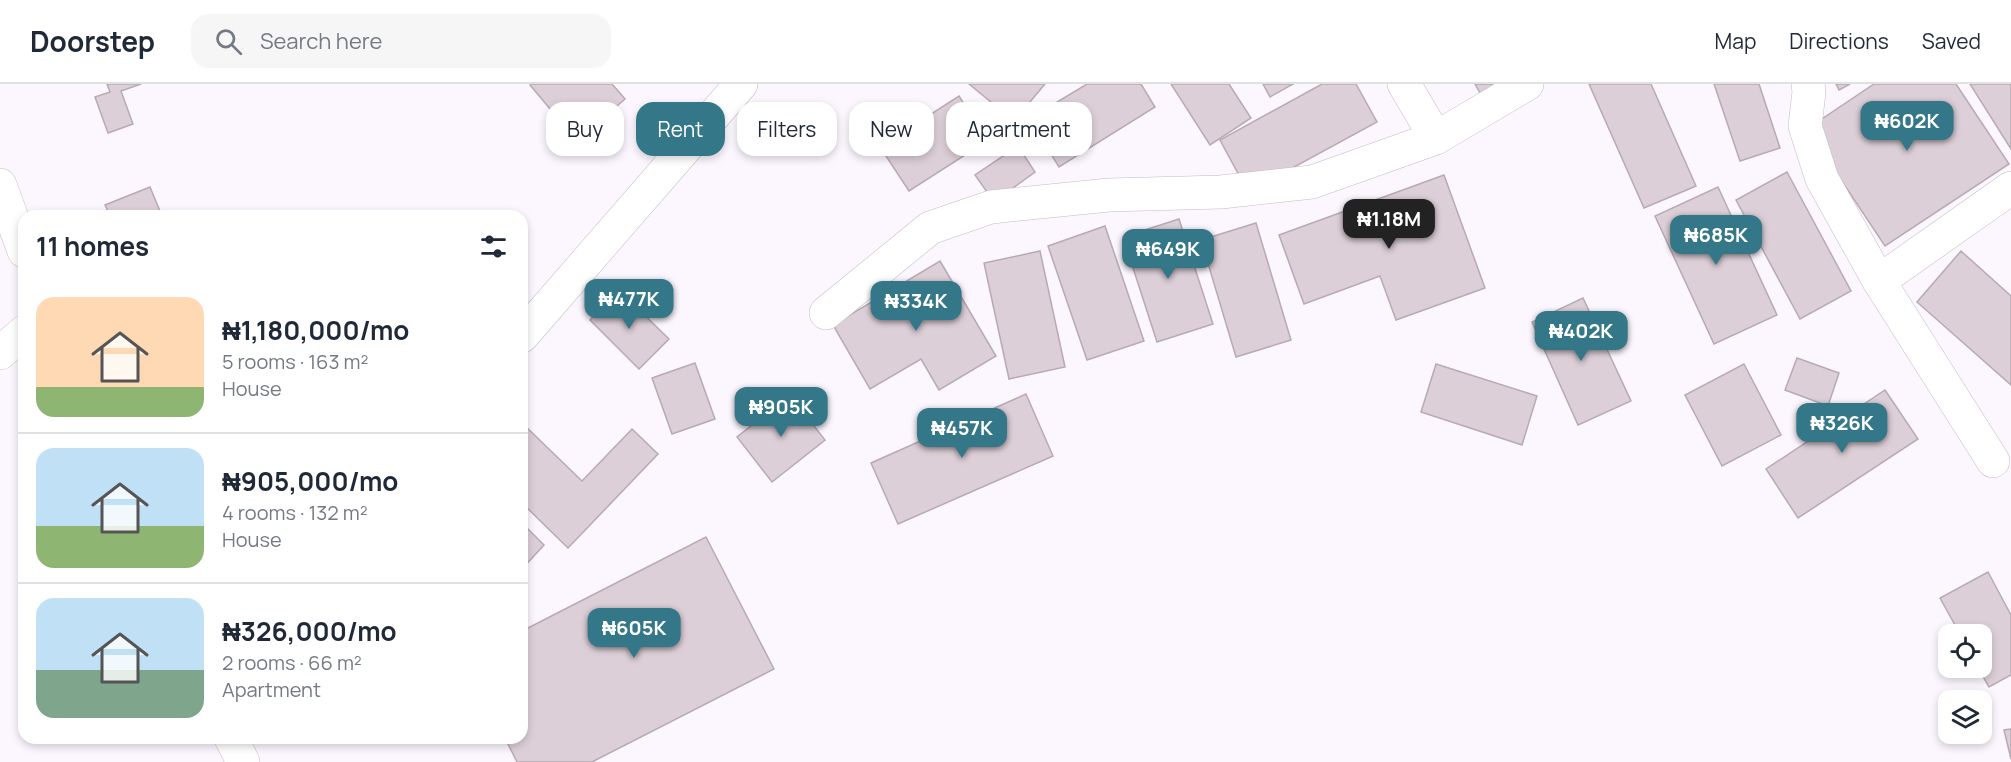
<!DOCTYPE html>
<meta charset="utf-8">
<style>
body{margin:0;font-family:Manrope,sans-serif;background:#f6f6f7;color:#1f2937;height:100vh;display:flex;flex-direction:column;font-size:22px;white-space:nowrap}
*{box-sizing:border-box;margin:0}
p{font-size:20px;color:#747a83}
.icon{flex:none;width:33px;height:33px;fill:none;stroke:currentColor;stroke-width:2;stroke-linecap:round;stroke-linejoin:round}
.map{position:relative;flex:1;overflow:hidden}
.side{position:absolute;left:18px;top:126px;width:510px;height:534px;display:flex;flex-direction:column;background:#fff;border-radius:18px;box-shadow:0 3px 9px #0003}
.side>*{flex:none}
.hud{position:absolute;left:546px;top:18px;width:570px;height:54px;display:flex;gap:12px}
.controls{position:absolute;left:1938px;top:540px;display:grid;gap:12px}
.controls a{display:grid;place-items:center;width:54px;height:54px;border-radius:12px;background:#fff;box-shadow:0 3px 9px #0003;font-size:30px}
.price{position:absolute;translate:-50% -51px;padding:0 14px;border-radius:12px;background:#347788;color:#fff;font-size:20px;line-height:39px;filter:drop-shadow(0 2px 3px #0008)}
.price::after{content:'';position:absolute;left:50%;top:36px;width:18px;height:14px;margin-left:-9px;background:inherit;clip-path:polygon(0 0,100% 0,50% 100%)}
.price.selected{background:#222;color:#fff}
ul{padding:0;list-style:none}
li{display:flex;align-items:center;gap:18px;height:150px;padding:0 18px}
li+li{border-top:2px solid #e0e1e3}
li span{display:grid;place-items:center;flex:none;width:168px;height:120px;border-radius:18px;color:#555}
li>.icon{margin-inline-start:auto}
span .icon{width:72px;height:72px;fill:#fffc;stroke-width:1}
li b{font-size:26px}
h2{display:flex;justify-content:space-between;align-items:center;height:72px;padding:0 18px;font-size:26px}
.chip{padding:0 21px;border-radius:18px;background:#fff;box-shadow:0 3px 9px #0003;font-size:21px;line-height:54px}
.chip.selected{background:#347788;color:#fff}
header{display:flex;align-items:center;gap:36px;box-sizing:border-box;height:84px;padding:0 30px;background:#fff;border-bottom:2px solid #e0e1e3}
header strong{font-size:28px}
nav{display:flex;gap:33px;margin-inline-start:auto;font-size:21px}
.search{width:420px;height:54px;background:#f6f6f7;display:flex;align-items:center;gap:15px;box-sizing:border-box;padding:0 21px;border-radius:18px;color:#747a83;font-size:22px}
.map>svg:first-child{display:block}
.building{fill:#ddcfd8;stroke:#b8aab3;stroke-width:1.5}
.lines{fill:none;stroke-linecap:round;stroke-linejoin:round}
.street-casing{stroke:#c4bbc7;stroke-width:34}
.secondary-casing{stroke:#c4bbc7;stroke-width:34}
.street{stroke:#fff;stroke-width:33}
.secondary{stroke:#fff;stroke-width:33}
</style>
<header>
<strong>Doorstep</strong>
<div class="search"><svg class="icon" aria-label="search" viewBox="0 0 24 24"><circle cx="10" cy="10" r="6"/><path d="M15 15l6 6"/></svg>Search here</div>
<nav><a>Map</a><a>Directions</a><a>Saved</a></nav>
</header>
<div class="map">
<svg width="2011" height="678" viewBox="0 0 2011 678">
<rect width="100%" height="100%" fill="#fcf7fe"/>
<g class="building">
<path d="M 107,0 L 141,0 L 121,7 L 133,40 L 108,49 L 95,13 L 110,8 Z"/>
<path d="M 531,0 L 612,0 L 625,15 L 577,57 L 530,1 Z"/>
<path d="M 969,0 L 1045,0 L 1014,37 Z"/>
<path d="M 1087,0 L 1141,0 L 1155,23 L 1059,83 L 1029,35 Z"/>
<path d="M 1171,0 L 1229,0 L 1251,34 L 1210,61 Z"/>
<path d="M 1263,0 L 1293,0 L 1270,13 Z"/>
<path d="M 1322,0 L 1356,0 L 1377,38 L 1248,108 L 1220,56 Z"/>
<path d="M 1475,0 L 1496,0 L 1480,9 Z"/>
<path d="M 1589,0 L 1651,0 L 1696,102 L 1644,124 Z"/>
<path d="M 1714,0 L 1759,0 L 1780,64 L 1740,77 Z"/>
<path d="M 1836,0 L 1850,0 L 1839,6 Z"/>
<path d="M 1874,0 L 1956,0 L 2009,80 L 1885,162 L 1807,45 Z"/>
<path d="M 1970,0 L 2011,0 L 2011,65 Z"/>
<path d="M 959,12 L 987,57 L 909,107 L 880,63 Z"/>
<path d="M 1018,62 L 1035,88 L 994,118 L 975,91 Z"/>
<path d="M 1787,88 L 1851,207 L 1800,235 L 1736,116 Z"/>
<path d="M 1444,91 L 1485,204 L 1396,236 L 1380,192 L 1304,220 L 1279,151 Z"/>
<path d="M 150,103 L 162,132 L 110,132 L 105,121 Z"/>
<path d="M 1718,103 L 1777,231 L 1714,260 L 1655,132 Z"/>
<path d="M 1179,135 L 1213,240 L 1157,258 L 1123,153 Z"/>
<path d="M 1256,139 L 1291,256 L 1236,273 L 1201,156 Z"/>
<path d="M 1105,142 L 1144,257 L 1087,276 L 1048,162 Z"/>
<path d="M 1040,167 L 1065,283 L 1009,295 L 984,179 Z"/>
<path d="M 1961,167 L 2011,212 L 2011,301 L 1917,218 Z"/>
<path d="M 940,177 L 996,272 L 939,306 L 921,275 L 870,305 L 833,241 Z"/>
<path d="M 619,206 L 669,255 L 639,285 L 590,236 Z"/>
<path d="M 1583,214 L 1631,317 L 1578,341 L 1532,238 Z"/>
<path d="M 1797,274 L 1839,289 L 1828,322 L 1785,306 Z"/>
<path d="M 695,279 L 715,335 L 672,350 L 652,294 Z"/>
<path d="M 1436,280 L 1537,312 L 1522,361 L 1421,328 Z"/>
<path d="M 1744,280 L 1781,351 L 1722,382 L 1685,311 Z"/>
<path d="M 1885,306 L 1918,355 L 1798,434 L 1766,385 Z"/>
<path d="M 1026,310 L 1053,372 L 898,440 L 871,379 Z"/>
<path d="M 790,311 L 825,356 L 772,398 L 737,353 Z"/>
<path d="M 522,339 L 582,397 L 632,345 L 658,370 L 568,464 L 522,419 Z"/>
<path d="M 522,439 L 544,461 L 522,485 Z"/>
<path d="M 706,453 L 774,585 L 592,678 L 517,678 L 505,654 L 522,654 L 522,547 Z"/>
<path d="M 1988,488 L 2011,531 L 2011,591 L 1989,603 L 1978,584 L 1982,584 L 1982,550 L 1960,550 L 1940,514 Z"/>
<path d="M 2011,645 L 2011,675 L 2004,646 Z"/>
</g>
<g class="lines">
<g class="street-casing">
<g id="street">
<path d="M 1404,0 L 1436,54"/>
<path d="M 1808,0 L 1809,8 L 1805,42 L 1822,95 L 1879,197 L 1993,377"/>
<path d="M 1879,197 L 2011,104"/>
<path d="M 826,229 L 930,144 L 991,123 L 1109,111 L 1221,108 L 1312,98 L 1436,54 L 1527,0"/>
<path d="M 522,252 L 741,0"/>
<path d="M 0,269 L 24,248"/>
</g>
</g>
<g class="secondary-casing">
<g id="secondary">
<path d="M 0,101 L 24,167"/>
<path d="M 231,654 L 243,678"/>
</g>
</g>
<use href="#street" class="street"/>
<use href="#secondary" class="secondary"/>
</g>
</svg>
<div class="controls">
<a><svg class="icon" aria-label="locate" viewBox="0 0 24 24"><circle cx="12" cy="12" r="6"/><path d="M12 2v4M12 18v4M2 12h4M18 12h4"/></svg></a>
<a><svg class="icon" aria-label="layers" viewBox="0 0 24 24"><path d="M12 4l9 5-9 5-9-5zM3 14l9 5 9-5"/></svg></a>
</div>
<b class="price" style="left:1907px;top:68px">₦602K</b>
<b class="price selected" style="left:1389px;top:166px">₦1.18M</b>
<b class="price" style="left:1716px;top:182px">₦685K</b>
<b class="price" style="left:1168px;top:196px">₦649K</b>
<b class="price" style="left:629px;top:246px">₦477K</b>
<b class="price" style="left:916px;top:248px">₦334K</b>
<b class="price" style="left:1581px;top:278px">₦402K</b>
<b class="price" style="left:781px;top:354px">₦905K</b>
<b class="price" style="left:1842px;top:370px">₦326K</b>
<b class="price" style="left:962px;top:375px">₦457K</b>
<b class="price" style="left:634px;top:575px">₦605K</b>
<div class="hud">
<a class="chip">Buy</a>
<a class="chip selected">Rent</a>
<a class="chip">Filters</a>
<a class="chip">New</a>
<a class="chip">Apartment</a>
</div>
<section class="side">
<h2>11 homes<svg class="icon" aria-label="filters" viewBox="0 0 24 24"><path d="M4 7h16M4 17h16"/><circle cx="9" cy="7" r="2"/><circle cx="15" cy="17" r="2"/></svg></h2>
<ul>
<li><span style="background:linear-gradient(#ffd9b3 75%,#8fb573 0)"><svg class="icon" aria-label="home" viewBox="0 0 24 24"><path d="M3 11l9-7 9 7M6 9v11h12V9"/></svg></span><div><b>₦1,180,000/mo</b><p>5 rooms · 163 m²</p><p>House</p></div></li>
<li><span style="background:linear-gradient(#bfe0f5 65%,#8fb573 0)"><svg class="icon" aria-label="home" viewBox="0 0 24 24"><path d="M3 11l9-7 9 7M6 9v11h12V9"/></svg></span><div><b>₦905,000/mo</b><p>4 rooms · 132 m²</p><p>House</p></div></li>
<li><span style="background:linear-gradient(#bfe0f5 60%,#7fa58c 0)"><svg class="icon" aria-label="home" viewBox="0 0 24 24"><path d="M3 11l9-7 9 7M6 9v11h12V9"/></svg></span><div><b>₦326,000/mo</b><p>2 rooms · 66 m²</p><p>Apartment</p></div></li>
</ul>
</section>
</div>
